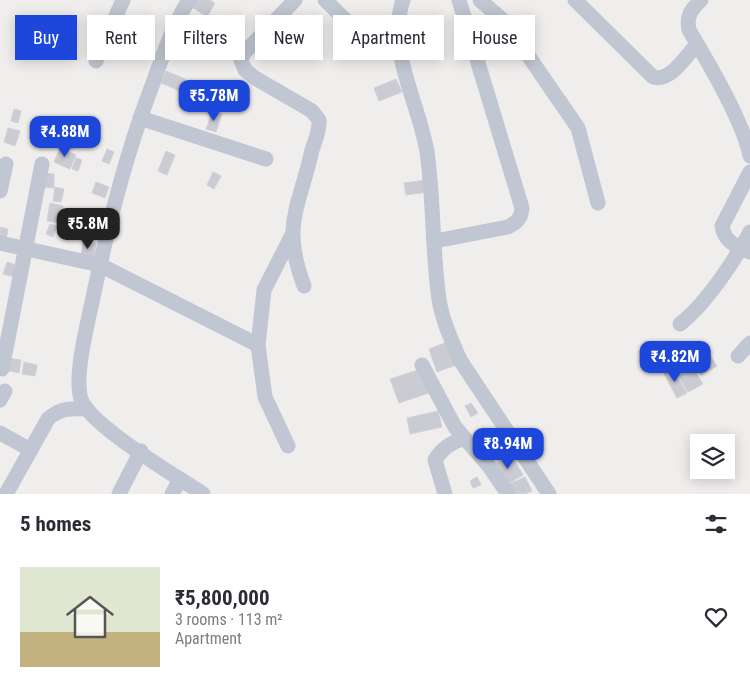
<!DOCTYPE html>
<meta charset="utf-8">
<style>
body{margin:0;font-family:"Roboto Condensed",sans-serif;background:#f2f2f3;color:#2b2b33;height:100vh;display:flex;flex-direction:column;font-size:19px;white-space:nowrap}
*{box-sizing:border-box;margin:0}
p{font-size:16px;color:#7c7c81}
.icon{flex:none;width:28px;height:28px;fill:none;stroke:currentColor;stroke-width:2;stroke-linecap:round;stroke-linejoin:round}
.map{position:relative;height:494px;overflow:hidden}
.side{display:flex;flex-direction:column;background:#fff;flex:1}
.side>*{flex:none}
.hud{position:absolute;left:15px;top:15px;width:720px;height:45px;display:flex;gap:10px}
.tools{position:absolute;left:690px;top:434px;display:grid;gap:10px}
.tools a{display:grid;place-items:center;width:45px;height:45px;border-radius:0px;background:#fff;box-shadow:0 2px 12px #0003;font-size:25px}
.price{position:absolute;translate:-50% -42px;padding:0 11px;border-radius:10px;background:#1d46da;color:#fff;font-size:16px;line-height:32px;filter:drop-shadow(0 1px 2px #0008)}
.price::after{content:'';position:absolute;left:50%;top:30px;width:15px;height:11px;margin-left:-8px;background:inherit;clip-path:polygon(0 0,100% 0,50% 100%)}
.price.active{background:#222;color:#fff}
ul{padding:0;list-style:none}
li{display:flex;align-items:center;gap:15px;height:125px;padding:0 20px}
li+li{border-top:1px solid #e1e1e2}
li span{display:grid;place-items:center;flex:none;width:140px;height:100px;border-radius:0px;color:#555}
li>.icon{margin-inline-start:auto}
span .icon{width:60px;height:60px;fill:#fffc;stroke-width:1}
li b{font-size:21px}
h2{display:flex;justify-content:space-between;align-items:center;height:60px;padding:0 20px;font-size:21px}
.chip{padding:0 18px;border-radius:0px;background:#fff;box-shadow:0 2px 12px #0003;font-size:18px;line-height:45px}
.chip.active{background:#1d46da;color:#fff}
.map>svg:first-child{display:block}
.building{fill:#cacbd3;stroke:#d1d1d8}
.lines{fill:none;stroke-linecap:round;stroke-linejoin:round}
.street{stroke:#c0c6d2;stroke-width:15}
</style>
<div class="map">
<svg width="750" height="494" viewBox="0 0 750 494">
<rect width="100%" height="100%" fill="#f0eded"/>
<g class="building">
<path d="M 192,0 L 210,0 L 215,3 L 207,17 L 189,5 Z"/>
<path d="M 186,23 L 193,27 L 189,35 L 182,31 Z"/>
<path d="M 166,71 L 185,79 L 180,91 L 161,83 Z"/>
<path d="M 396,79 L 402,92 L 379,101 L 374,88 Z"/>
<path d="M 14,109 L 21,111 L 18,123 L 11,121 Z"/>
<path d="M 213,111 L 222,114 L 216,132 L 206,129 Z"/>
<path d="M 53,123 L 65,129 L 60,141 L 47,136 Z"/>
<path d="M 8,128 L 20,131 L 15,146 L 4,142 Z"/>
<path d="M 71,132 L 77,134 L 73,149 L 66,147 Z"/>
<path d="M 60,148 L 76,155 L 70,169 L 54,162 Z"/>
<path d="M 107,149 L 114,152 L 109,164 L 102,161 Z"/>
<path d="M 166,151 L 175,155 L 167,175 L 158,171 Z"/>
<path d="M 76,158 L 82,160 L 78,171 L 72,169 Z"/>
<path d="M 213,172 L 221,176 L 214,189 L 207,185 Z"/>
<path d="M 42,173 L 54,174 L 54,188 L 41,187 Z"/>
<path d="M 426,180 L 428,192 L 406,195 L 404,183 Z"/>
<path d="M 96,182 L 109,187 L 105,198 L 92,193 Z"/>
<path d="M 55,187 L 64,189 L 61,202 L 53,201 Z"/>
<path d="M 50,203 L 63,206 L 60,223 L 47,221 Z"/>
<path d="M 50,224 L 57,226 L 53,237 L 46,234 Z"/>
<path d="M 0,227 L 8,229 L 6,240 L 0,239 Z"/>
<path d="M 83,241 L 96,243 L 94,258 L 81,256 Z"/>
<path d="M 7,262 L 18,266 L 14,277 L 3,274 Z"/>
<path d="M 447,342 L 456,365 L 437,372 L 429,349 Z"/>
<path d="M 705,347 L 717,366 L 701,375 L 690,356 Z"/>
<path d="M 7,358 L 21,360 L 19,373 L 5,370 Z"/>
<path d="M 687,358 L 703,384 L 688,392 L 673,367 Z"/>
<path d="M 24,362 L 37,365 L 35,376 L 22,374 Z"/>
<path d="M 672,367 L 687,393 L 677,398 L 663,372 Z"/>
<path d="M 421,369 L 429,393 L 399,403 L 390,379 Z"/>
<path d="M 471,403 L 478,413 L 471,417 L 465,406 Z"/>
<path d="M 438,411 L 442,427 L 410,434 L 407,418 Z"/>
<path d="M 499,436 L 505,448 L 484,460 L 478,449 Z"/>
<path d="M 511,455 L 523,475 L 506,485 L 493,465 Z"/>
<path d="M 477,477 L 481,485 L 473,488 L 470,481 Z"/>
<path d="M 525,477 L 532,491 L 525,494 L 511,494 L 507,485 Z"/>
</g>
<g class="lines">
<g class="street">
<path d="M 189,0 C 173,25 163,55 153,83 C 125,156 108,226 92,302 C 87,326 74,376 81,399 C 89,425 178,477 203,494"/>
<path d="M 295,0 L 244,53 L 241,60 L 245,70 L 255,78 L 312,111 L 319,120 C 320,130 315,141 312,150 C 299,209 281,224 304,286"/>
<path d="M 325,0 L 365,39 L 376,45 L 400,51"/>
<path d="M 403,0 C 386,50 419,102 427,152 C 434,201 432,251 439,299 C 442,320 452,341 460,360 L 549,494"/>
<path d="M 480,0 L 505,22 L 578,128 L 598,203"/>
<path d="M 575,0 L 653,77 C 670,83 687,55 697,44"/>
<path d="M 701,0 C 691,10 686,16 689,30 C 708,62 743,121 750,156"/>
<path d="M 96,61 L 123,0"/>
<path d="M 140,118 L 266,159"/>
<path d="M 750,172 L 722,226 C 724,241 736,247 750,252"/>
<path d="M 0,191 L 6,164"/>
<path d="M 435,241 L 508,227 C 517,222 521,219 522,208 L 459,0"/>
<path d="M 0,243 L 100,265 L 258,345"/>
<path d="M 680,324 C 705,305 735,260 750,232"/>
<path d="M 738,356 L 750,343"/>
<path d="M 422,365 L 455,427 L 489,466 L 508,494"/>
<path d="M 2,369 L 42,164"/>
<path d="M 0,400 L 5,391"/>
<path d="M 0,433 L 31,450"/>
<path d="M 288,446 L 265,397 L 258,345 L 264,290 L 292,235"/>
<path d="M 6,494 L 48,419 C 60,408 71,408 87,409"/>
<path d="M 119,494 L 141,451"/>
<path d="M 172,494 L 180,479"/>
<path d="M 445,494 L 435,460 C 442,448 451,443 464,438"/>
</g>
</g>
</svg>
<div class="tools">
<a><svg class="icon" aria-label="layers" viewBox="0 0 24 24"><path d="M12 4l9 5-9 5-9-5zM3 14l9 5 9-5"/></svg></a>
</div>
<b class="price" style="left:214px;top:122px">₹5.78M</b>
<b class="price" style="left:65px;top:158px">₹4.88M</b>
<b class="price active" style="left:88px;top:250px">₹5.8M</b>
<b class="price" style="left:675px;top:383px">₹4.82M</b>
<b class="price" style="left:508px;top:470px">₹8.94M</b>
<div class="hud">
<a class="chip active">Buy</a>
<a class="chip">Rent</a>
<a class="chip">Filters</a>
<a class="chip">New</a>
<a class="chip">Apartment</a>
<a class="chip">House</a>
</div>
</div>
<section class="side">
<h2>5 homes<svg class="icon" aria-label="filters" viewBox="0 0 24 24"><path d="M4 7h16M4 17h16"/><circle cx="9" cy="7" r="2"/><circle cx="15" cy="17" r="2"/></svg></h2>
<ul>
<li><span style="background:linear-gradient(#dfe7d0 65%,#c2b280 0)"><svg class="icon" aria-label="home" viewBox="0 0 24 24"><path d="M3 11l9-7 9 7M6 9v11h12V9"/></svg></span><div><b>₹5,800,000</b><p>3 rooms · 113 m²</p><p>Apartment</p></div><svg class="icon" aria-label="heart" viewBox="0 0 24 24"><path d="M12 20l-8-8c-3-5 5-10 8-4 3-6 11-1 8 4z"/></svg></li>
</ul>
</section>
